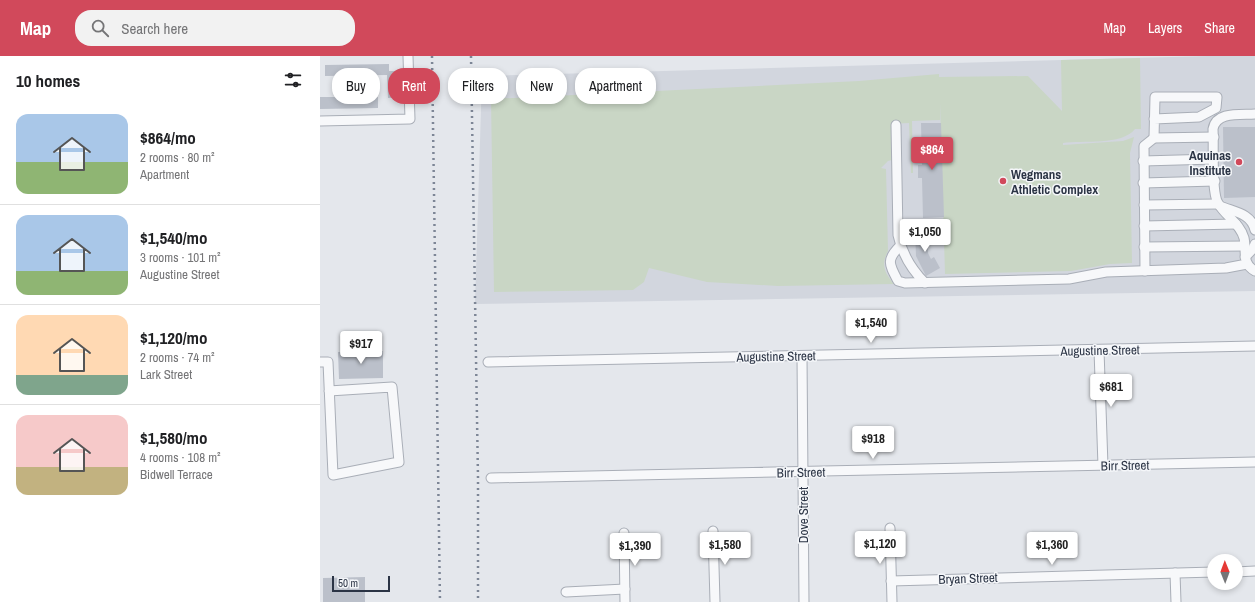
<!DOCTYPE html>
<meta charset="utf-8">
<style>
body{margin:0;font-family:"Archivo Narrow",sans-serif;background:#f2f2f2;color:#202124;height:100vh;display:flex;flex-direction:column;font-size:15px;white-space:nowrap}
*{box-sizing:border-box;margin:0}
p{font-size:13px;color:#757577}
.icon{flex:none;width:22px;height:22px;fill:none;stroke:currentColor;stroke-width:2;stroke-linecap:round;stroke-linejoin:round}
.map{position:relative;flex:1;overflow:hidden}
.details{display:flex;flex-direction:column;background:#fff;width:320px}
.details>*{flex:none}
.top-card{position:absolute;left:12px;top:12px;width:380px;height:36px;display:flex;gap:8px}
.needle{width:26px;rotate:359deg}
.fabs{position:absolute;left:887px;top:498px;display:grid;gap:8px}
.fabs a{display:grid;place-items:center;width:36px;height:36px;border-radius:50%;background:#fff;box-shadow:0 2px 6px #0003;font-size:20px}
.scale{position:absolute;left:12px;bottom:10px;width:58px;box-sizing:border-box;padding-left:4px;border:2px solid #2b3445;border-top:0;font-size:11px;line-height:14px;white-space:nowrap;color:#2b3445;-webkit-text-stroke:3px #f4f6f9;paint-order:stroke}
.price{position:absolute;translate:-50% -34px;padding:0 9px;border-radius:4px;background:#fff;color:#222;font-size:13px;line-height:26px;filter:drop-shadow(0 1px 2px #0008)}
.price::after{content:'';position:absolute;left:50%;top:24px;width:12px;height:9px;margin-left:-6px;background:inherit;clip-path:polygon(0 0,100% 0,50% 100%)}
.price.active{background:#d1495b;color:#fff}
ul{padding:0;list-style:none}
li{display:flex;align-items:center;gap:12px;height:100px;padding:0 16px}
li+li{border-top:1px solid #e0e0e0}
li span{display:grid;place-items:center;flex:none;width:112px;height:80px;border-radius:12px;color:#555}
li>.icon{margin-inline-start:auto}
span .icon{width:48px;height:48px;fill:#fffc;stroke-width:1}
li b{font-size:17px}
h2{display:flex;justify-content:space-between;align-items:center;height:48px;padding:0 16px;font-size:17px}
.chip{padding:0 14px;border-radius:16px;background:#fff;box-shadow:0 2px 6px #0003;font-size:14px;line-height:36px}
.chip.active{background:#d1495b;color:#fff}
header{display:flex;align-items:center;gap:24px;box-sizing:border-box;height:56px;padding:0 20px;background:#d1495b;color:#fff}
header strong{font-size:19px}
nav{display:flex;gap:22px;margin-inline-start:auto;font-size:14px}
.search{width:280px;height:36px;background:#f2f2f2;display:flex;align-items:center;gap:10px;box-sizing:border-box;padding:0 14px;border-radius:16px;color:#757577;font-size:15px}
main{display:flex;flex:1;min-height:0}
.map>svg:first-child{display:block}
.built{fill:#d2d6de}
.green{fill:#c9d6c5}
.building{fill:#bbc0ca}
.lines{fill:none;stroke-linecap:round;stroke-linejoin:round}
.minor-casing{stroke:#a9aeb7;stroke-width:11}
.minor{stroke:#f7f8fa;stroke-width:9}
.rail{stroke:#7d8696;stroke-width:2.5;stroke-dasharray:2 4;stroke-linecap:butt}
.poi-dot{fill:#d1495b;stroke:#f4f6f9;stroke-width:1.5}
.labels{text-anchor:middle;stroke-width:3;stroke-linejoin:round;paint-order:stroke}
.poi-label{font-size:13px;font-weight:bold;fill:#2b3445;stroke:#f4f6f9;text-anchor:end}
.street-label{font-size:13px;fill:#2b3445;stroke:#f4f6f9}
</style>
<header>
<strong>Map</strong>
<div class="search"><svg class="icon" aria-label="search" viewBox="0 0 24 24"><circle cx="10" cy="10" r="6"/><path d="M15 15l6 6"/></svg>Search here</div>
<nav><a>Map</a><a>Layers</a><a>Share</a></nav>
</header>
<main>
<section class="details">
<h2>10 homes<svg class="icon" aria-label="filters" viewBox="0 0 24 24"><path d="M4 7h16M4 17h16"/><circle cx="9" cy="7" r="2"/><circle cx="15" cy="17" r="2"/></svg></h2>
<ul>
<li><span style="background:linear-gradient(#a9c7e8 60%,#8fb573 0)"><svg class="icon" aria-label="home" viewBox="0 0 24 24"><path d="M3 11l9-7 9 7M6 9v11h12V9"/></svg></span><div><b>$864/mo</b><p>2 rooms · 80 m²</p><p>Apartment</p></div></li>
<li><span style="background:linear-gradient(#a9c7e8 70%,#8fb573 0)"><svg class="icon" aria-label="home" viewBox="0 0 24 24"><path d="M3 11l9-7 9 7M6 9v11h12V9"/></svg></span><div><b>$1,540/mo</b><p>3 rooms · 101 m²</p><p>Augustine Street</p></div></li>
<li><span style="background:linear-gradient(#ffd9b3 75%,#7fa58c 0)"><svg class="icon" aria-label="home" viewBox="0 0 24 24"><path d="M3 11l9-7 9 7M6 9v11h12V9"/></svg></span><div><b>$1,120/mo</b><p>2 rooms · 74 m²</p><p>Lark Street</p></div></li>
<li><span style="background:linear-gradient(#f6c9c9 65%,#c2b280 0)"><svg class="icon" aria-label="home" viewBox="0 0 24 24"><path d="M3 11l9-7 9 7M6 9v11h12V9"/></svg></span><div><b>$1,580/mo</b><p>4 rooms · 108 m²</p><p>Bidwell Terrace</p></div></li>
</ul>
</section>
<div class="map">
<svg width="935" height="546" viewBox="0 0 935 546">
<rect width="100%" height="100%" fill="#e4e7ec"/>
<path class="built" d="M 888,0 L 935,0 L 935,235 L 155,248 L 162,20 Z"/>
<path class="green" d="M 820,2 L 821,73 L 815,73 C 802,90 762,84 743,87 L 743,89 L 803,85 L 814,81 L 810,97 L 812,207 L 790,208 L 751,215 L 625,218 L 620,47 L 620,64 L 592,65 L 593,117 L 591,117 L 589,67 L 571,68 L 572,104 L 568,105 L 561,112 L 566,113 L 568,195 C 561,208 564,217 574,228 L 458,230 L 387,226 L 329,212 L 324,226 L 313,234 L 174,236 L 171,43 L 539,25 L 619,18 L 619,21 L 708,20 L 742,55 L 741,4 Z"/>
<g class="building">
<path d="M 69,8 L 69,15 L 79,15 L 79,41 L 68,42 L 67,19 L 5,20 L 5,9 Z"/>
<path d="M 0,41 L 58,41 L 58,52 L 0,53 Z"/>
<path d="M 601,67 L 621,67 L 624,161 L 603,162 L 602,122 L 598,122 L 598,109 L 602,109 Z"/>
<path d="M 903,71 L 935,71 L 935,141 L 904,142 Z"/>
<path d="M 595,174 L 608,174 L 608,197 L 611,203 L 614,201 L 620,212 L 606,220 L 596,200 Z"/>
<path d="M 63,295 L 63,322 L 19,323 L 18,296 Z"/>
<path d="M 45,521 L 45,546 L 3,546 L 3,522 Z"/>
</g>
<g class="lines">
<g class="minor-casing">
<g id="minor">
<path d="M 935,58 C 921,59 896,55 893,73 C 894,89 891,136 898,147 C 905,160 920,167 924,182 C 927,195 921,207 935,215"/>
<path d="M 0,65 L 90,63 L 88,0"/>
<path d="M 576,69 L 578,179 C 582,197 592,214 605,227"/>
<path d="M 834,82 L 835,41 L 897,41 L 896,52 L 879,61 L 834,63"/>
<path d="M 823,105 L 894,103"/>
<path d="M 823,127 L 895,125"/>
<path d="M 824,149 L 898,148"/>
<path d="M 900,150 C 914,156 931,157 935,174"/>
<path d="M 824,170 L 916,168"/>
<path d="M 580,190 C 566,204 569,208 578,225 L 585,227 L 749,223 L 786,216 L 906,212 L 927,208"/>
<path d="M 824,191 L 925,190"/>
<path d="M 925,201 L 933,193 L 935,188"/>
<path d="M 825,215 L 824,90 L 834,82 L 894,81"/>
<path d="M 779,294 L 783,410"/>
<path d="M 482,300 L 484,546"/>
<path d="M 0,306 L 8,306 L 13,419 L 79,406 L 72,331 L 9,335"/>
<path d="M 168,306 L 935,290"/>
<path d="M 171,422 L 935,406"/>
<path d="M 570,472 L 572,546"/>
<path d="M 393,475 L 395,546"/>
<path d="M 304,477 L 305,546"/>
<path d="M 916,516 L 935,515"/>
<path d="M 855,517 L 856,546"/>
<path d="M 571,525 L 894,516"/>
<path d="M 246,536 L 305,533"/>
</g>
</g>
<use href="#minor" class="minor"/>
<g class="rail">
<path d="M 112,0 L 120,546"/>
<path d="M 151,0 L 158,422 L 158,546"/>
</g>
</g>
<g class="poi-dot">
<circle cx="919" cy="106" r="4"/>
<circle cx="683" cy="125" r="4"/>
</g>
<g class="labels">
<g class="poi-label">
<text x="911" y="104">Aquinas<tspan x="911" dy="15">Institute</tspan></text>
<text x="691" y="123" text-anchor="start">Wegmans<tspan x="691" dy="15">Athletic Complex</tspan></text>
</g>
<g class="street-label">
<text transform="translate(780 294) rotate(-1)" y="5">Augustine Street</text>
<text transform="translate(456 300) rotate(-1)" y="5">Augustine Street</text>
<text transform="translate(805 409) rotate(-1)" y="5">Birr Street</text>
<text transform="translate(481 416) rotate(-1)" y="5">Birr Street</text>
<text transform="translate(483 459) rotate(-90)" y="5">Dove Street</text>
<text transform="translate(648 522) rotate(-2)" y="5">Bryan Street</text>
</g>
</g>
</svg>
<div class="fabs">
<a><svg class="needle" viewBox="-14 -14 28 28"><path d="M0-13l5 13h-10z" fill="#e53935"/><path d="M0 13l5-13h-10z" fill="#757577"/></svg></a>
</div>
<div class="scale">50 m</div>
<b class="price active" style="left:612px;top:115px">$864</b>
<b class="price" style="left:605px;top:197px">$1,050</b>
<b class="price" style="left:551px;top:288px">$1,540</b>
<b class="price" style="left:41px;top:309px">$917</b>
<b class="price" style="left:791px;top:352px">$681</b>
<b class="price" style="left:553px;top:404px">$918</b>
<b class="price" style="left:560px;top:509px">$1,120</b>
<b class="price" style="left:405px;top:510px">$1,580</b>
<b class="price" style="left:732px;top:510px">$1,360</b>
<b class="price" style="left:315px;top:511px">$1,390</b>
<div class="top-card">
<a class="chip">Buy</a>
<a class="chip active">Rent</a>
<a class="chip">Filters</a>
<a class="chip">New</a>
<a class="chip">Apartment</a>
</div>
</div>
</main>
